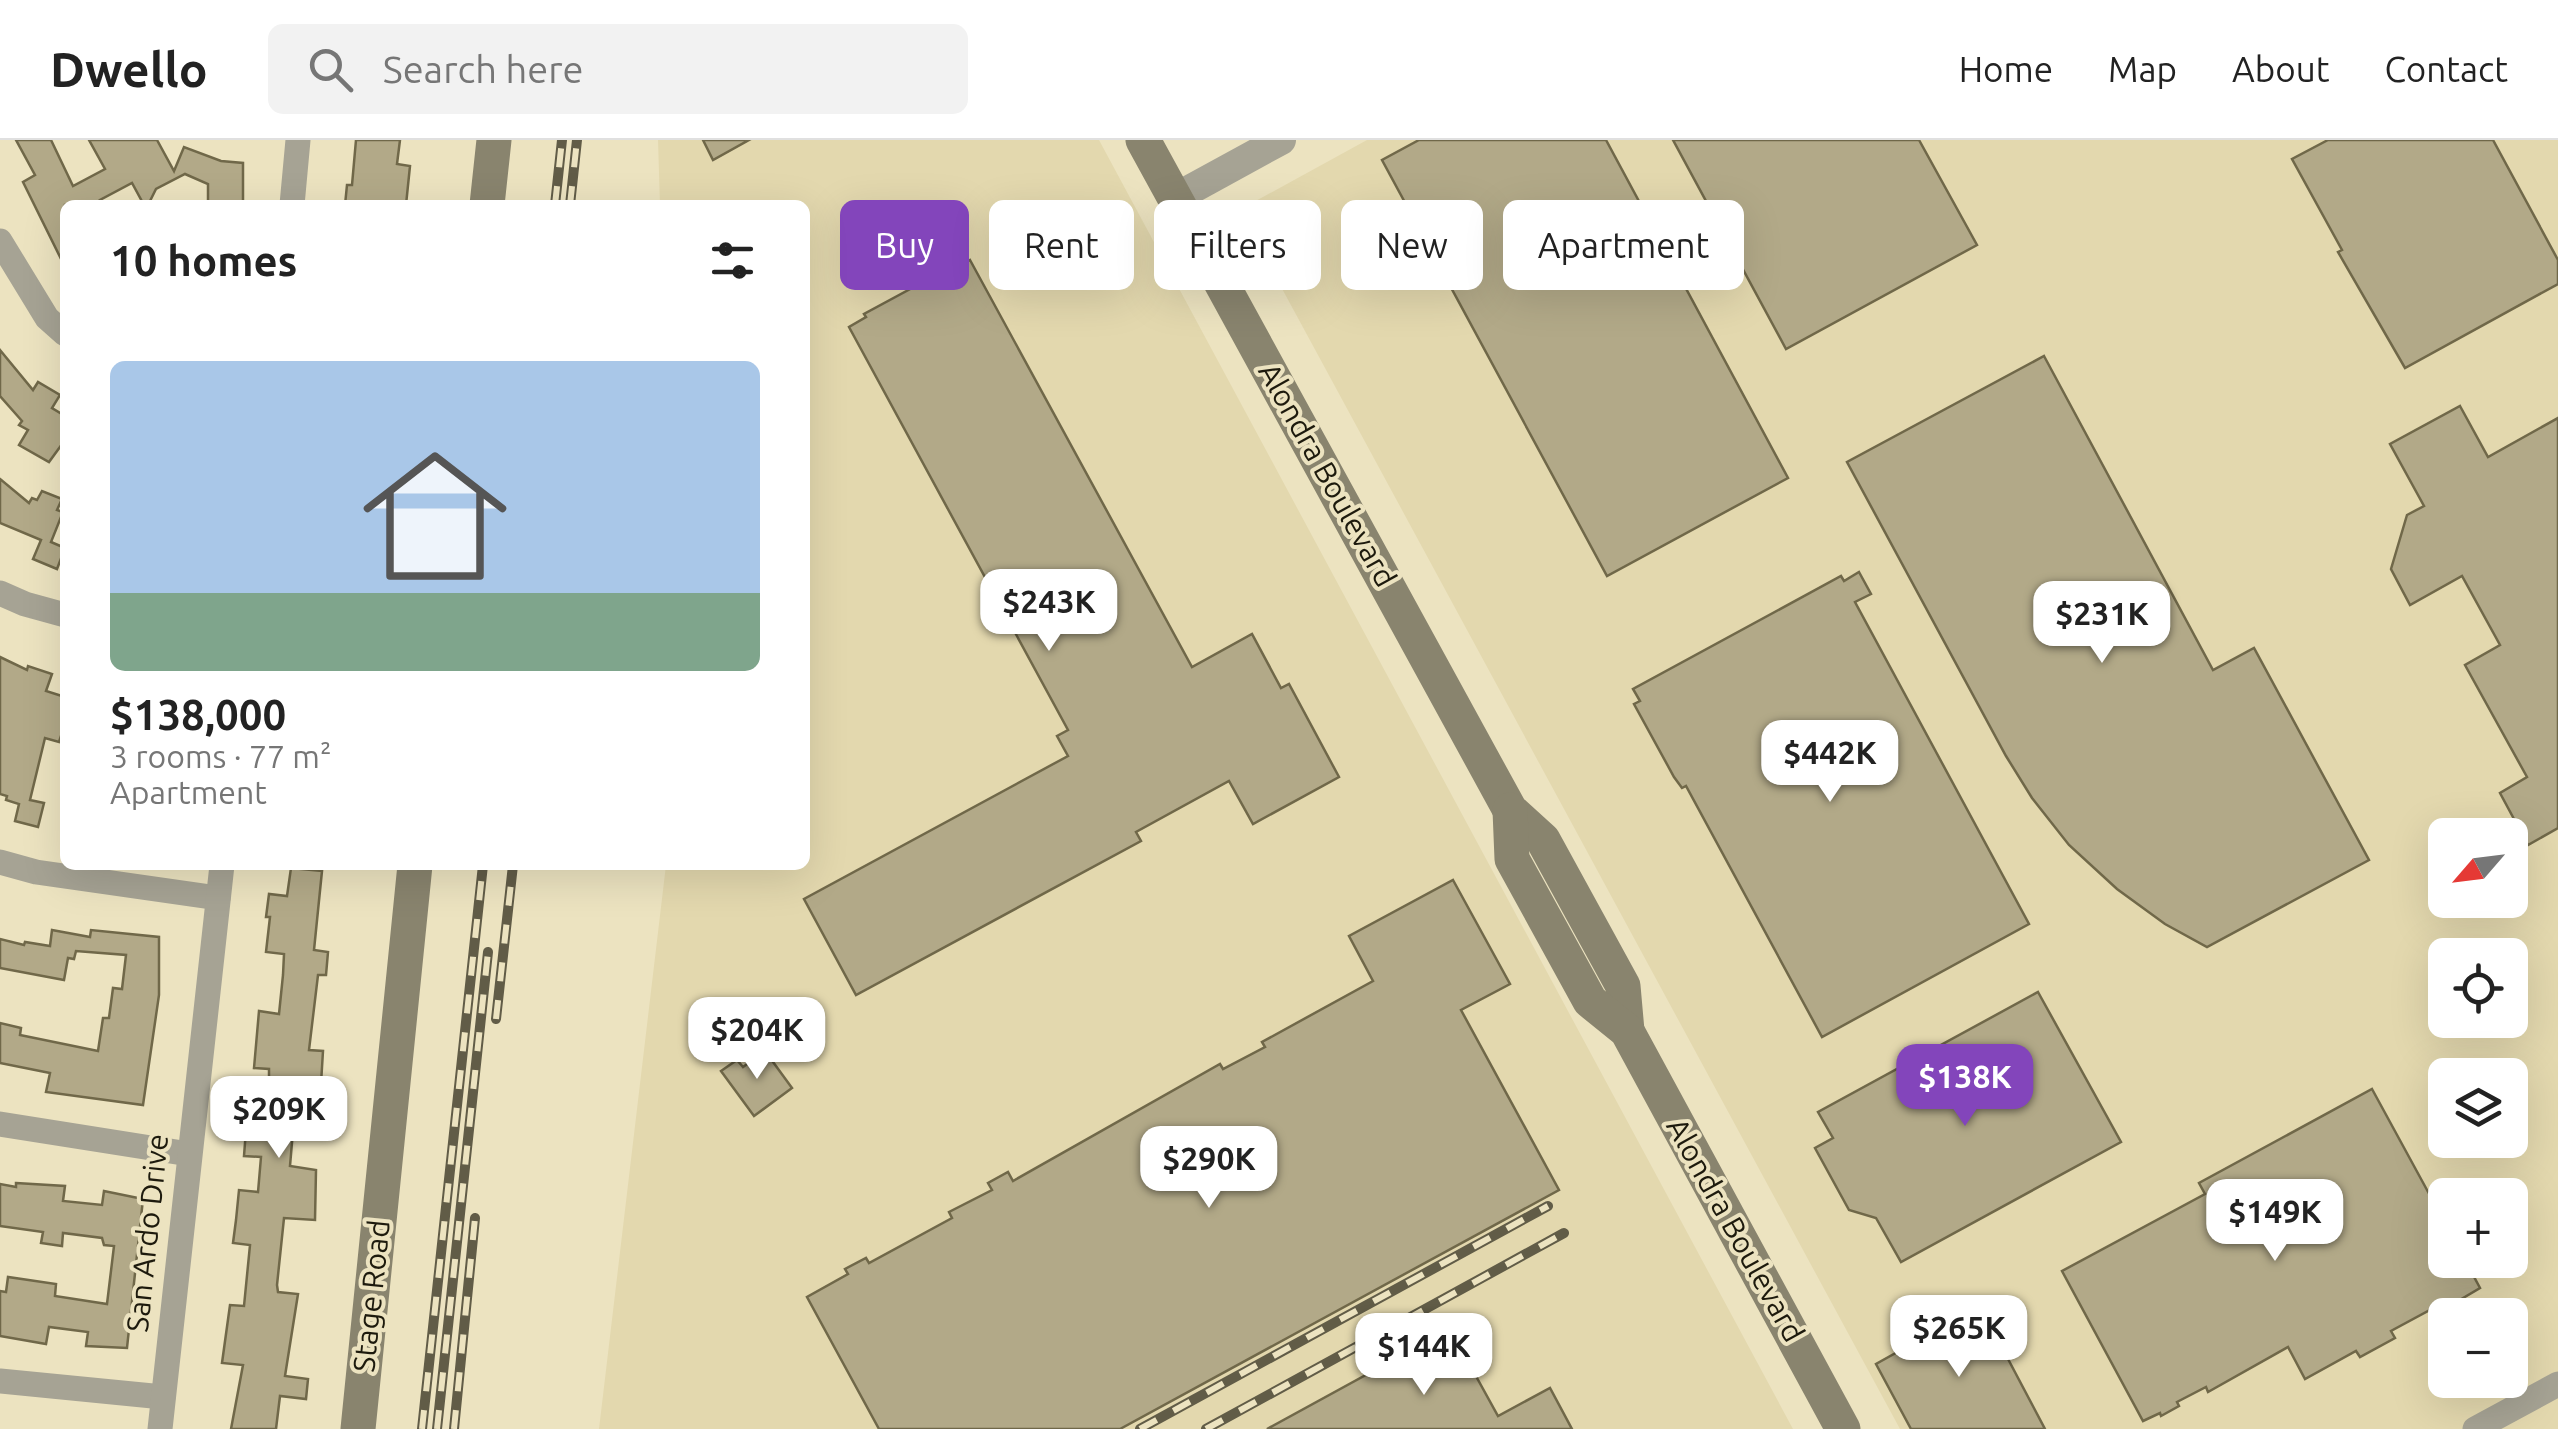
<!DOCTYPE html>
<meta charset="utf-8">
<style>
body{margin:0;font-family:Ubuntu,sans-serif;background:#f2f2f2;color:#222;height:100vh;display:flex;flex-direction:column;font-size:38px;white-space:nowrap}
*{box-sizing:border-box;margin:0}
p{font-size:32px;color:#767676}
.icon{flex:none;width:55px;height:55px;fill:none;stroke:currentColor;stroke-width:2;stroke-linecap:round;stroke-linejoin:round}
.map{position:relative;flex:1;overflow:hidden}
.drawer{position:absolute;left:60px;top:60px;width:750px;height:670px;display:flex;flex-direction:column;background:#fff;border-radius:15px;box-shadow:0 10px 40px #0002}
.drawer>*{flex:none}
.hud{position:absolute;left:840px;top:60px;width:950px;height:90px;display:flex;gap:20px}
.needle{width:65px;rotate:242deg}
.tools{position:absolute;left:2428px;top:678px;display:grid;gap:20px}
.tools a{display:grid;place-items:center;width:100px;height:100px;border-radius:15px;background:#fff;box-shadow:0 10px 40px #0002;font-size:50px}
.price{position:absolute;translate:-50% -85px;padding:0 22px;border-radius:20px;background:#fff;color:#222;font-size:32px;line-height:65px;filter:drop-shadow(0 2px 5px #0008)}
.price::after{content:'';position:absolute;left:50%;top:60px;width:30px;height:22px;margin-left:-15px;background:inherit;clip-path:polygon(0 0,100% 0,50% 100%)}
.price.current{background:#8345bb;color:#fff}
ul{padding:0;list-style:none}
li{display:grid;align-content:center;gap:20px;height:530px;padding:0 50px}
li+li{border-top:2px solid #e0e0e0}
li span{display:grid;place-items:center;height:310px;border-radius:15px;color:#555}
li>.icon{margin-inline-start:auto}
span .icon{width:180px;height:180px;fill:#fffc;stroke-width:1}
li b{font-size:42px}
h2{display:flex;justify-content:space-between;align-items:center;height:120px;padding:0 50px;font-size:42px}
.tag{padding:0 35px;border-radius:15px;background:#fff;box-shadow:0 10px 40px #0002;font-size:35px;line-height:90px}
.tag.current{background:#8345bb;color:#fff}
header{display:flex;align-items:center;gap:60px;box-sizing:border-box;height:140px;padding:0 50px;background:#fff;border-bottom:2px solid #e0e0e0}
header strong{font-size:48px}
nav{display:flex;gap:55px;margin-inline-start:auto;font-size:35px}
.search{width:700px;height:90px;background:#f2f2f2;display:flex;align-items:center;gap:25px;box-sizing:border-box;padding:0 35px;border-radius:15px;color:#767676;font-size:38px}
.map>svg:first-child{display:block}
.built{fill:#e3d8ae;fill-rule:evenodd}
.building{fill:#b2a988;stroke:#706849;stroke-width:2.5}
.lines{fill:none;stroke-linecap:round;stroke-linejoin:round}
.minor{stroke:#a6a394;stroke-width:25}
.tertiary{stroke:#a6a394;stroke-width:30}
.secondary{stroke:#89846e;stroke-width:35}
.rail-casing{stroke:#615c47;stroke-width:10}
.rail{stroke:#ece3c0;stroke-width:6;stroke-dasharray:19;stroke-linecap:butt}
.labels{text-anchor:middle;stroke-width:8;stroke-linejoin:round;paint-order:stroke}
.street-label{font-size:30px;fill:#1d1a0d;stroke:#ece3c0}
</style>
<header>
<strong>Dwello</strong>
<div class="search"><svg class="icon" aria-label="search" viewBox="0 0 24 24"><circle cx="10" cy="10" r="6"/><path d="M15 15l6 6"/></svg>Search here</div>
<nav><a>Home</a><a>Map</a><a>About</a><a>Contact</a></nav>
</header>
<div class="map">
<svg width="2558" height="1289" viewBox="0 0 2558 1289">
<rect width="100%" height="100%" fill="#ece3c0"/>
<g class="built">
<path d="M 658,0 L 1099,0 L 1793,1289 L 599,1289 L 666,725 L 805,725 L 805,65 L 660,65 Z"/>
<path d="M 1367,0 L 2558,0 L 2558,1289 L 1900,1289 L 1247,84 L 1252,63 ZM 2445,695 L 2510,695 L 2510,760 L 2445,760 ZM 2445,815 L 2510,815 L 2510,880 L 2445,880 ZM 2445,935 L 2510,935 L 2510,1000 L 2445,1000 ZM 2445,1055 L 2510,1055 L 2510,1120 L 2445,1120 ZM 2445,1175 L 2510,1175 L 2510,1240 L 2445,1240 Z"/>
</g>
<g class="building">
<path d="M 16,0 L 51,0 L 73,46 L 105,29 L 89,0 L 157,0 L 174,31 L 184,7 L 221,21 L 243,23 L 243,62 L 239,65 L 208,65 L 208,44 L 185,34 L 156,49 L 148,65 L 144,65 L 132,43 L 100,60 L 103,65 L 65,65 L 65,127 L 23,42 L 35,35 Z"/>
<path d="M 356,0 L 400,0 L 397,24 L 410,26 L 406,65 L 345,65 L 347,45 L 352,45 Z"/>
<path d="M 703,0 L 749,0 L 713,20 Z"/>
<path d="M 1419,0 L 1606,0 L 1788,338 L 1607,436 L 1382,20 Z"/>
<path d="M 1673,0 L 1919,0 L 1977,105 L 1786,209 Z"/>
<path d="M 2328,0 L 2493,0 L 2558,120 L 2558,144 L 2405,228 L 2338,112 L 2342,110 L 2292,19 Z"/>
<path d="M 970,120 L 1192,527 L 1252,494 L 1281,548 L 1289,544 L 1339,637 L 1253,684 L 1229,641 L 1136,692 L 1141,701 L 856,855 L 804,759 L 1068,616 L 1057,596 L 1068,590 L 849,187 L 866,177 L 864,174 L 951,127 L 952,130 Z"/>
<path d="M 0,210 L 33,250 L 38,242 L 60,255 L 52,268 L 65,276 L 65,300 L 49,322 L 19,305 L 28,290 L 19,285 L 22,281 L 0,256 Z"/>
<path d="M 2044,216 L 2213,530 L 2254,508 L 2369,720 L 2207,807 L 2165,784 L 2117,749 L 2069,705 L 2032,658 L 2006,616 L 1847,322 Z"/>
<path d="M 2460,266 L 2488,317 L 2558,278 L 2558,688 L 2528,705 L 2500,653 L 2527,637 L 2465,525 L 2500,505 L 2462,436 L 2410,465 L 2391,429 L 2407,375 L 2424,366 L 2390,304 Z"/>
<path d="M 0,339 L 29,363 L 32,358 L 37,360 L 42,351 L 62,359 L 57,370 L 63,372 L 51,402 L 65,408 L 57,429 L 33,419 L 41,400 L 0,383 Z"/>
<path d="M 1859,432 L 1871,454 L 1855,462 L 2029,784 L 1822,897 L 1686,646 L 1682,648 L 1674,637 L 1634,564 L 1640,561 L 1633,549 L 1841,436 L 1844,441 Z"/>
<path d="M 0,517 L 27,530 L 28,526 L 52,534 L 46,551 L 65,557 L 65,584 L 59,602 L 45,598 L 30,660 L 44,663 L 38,687 L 15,681 L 19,664 L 6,660 L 7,656 L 0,654 Z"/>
<path d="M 291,728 L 322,731 L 314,810 L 328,812 L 326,835 L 318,835 L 309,910 L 323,911 L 318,993 L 293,991 L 290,1026 L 316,1030 L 315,1080 L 284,1078 L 277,1145 L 278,1152 L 298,1154 L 285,1236 L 308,1239 L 306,1259 L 280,1256 L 276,1289 L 231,1289 L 243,1225 L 222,1223 L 230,1165 L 244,1166 L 250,1105 L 233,1103 L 236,1080 L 239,1050 L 258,1052 L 261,1017 L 244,1016 L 246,990 L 265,991 L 269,951 L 269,929 L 254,928 L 259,871 L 279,874 L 283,835 L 284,814 L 266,812 L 270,777 L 266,777 L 269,754 L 287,756 Z"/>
<path d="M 1453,740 L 1510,844 L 1461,870 L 1559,1050 L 1120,1289 L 879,1289 L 807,1157 L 848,1134 L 845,1129 L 866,1118 L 869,1123 L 952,1078 L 949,1072 L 992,1050 L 988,1043 L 1008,1032 L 1013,1041 L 1220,924 L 1223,929 L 1265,907 L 1262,902 L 1373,841 L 1349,796 Z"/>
<path d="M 52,790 L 90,797 L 91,790 L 159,797 L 159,855 L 143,965 L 46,952 L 50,933 L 0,923 L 0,883 L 21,888 L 20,895 L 98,911 L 103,878 L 109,878 L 113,848 L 122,849 L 126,815 L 76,811 L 74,819 L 68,818 L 64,840 L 0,828 L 0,799 L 24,805 L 25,802 L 50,806 Z"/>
<path d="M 2038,852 L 2121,1002 L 1901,1122 L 1876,1078 L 1849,1070 L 1815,1008 L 1833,998 L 1818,972 Z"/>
<path d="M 765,911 L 792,948 L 754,976 L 721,931 L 737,920 L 743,927 Z"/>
<path d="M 2372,949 L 2445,1083 L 2445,1120 L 2465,1120 L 2480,1148 L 2446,1168 L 2443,1163 L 2391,1191 L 2395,1198 L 2360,1217 L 2356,1211 L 2305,1239 L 2288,1207 L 2208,1252 L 2206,1247 L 2177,1262 L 2179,1266 L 2161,1276 L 2160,1273 L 2143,1281 L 2062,1131 L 2205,1054 L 2199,1043 Z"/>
<path d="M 16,1043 L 65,1046 L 63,1061 L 102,1065 L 104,1051 L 143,1059 L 127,1208 L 86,1206 L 88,1192 L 49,1187 L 46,1204 L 0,1196 L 0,1151 L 6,1152 L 8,1137 L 56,1144 L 55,1156 L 107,1164 L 114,1106 L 104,1105 L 102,1098 L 63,1093 L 62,1106 L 41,1103 L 43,1092 L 0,1086 L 0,1044 L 16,1047 Z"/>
<path d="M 1980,1166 L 2045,1289 L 1911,1289 L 1876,1224 Z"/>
<path d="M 1450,1189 L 1498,1276 L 1550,1248 L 1572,1289 L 1267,1289 Z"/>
</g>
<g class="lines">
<g class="minor">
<path d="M 292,65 L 298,0"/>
<path d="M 0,101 L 47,178 L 65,194"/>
<path d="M 0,453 L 25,464 L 65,475"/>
<path d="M 0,722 L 36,732 L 218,758"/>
<path d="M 0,984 L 189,1014"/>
<path d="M 0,1241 L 163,1257"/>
<path d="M 160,1289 L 222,725"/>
<path d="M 2475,1289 L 2558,1244"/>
</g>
<path class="tertiary" d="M 1175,58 L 1281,0"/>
<g class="secondary">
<path d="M 1143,0 L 1510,670 L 1543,700 L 1623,846 L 1627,891"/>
<path d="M 487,65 L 494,0"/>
<path d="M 1510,670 L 1512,719 L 1590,861 L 1627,891 L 1843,1289"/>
<path d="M 358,1289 L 415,725"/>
</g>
<g class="rail-casing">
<g id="rail">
<path d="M 555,65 L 562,0"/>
<path d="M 570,65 L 577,0"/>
<path d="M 496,879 L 513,725"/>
<path d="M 422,1289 L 483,725"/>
<path d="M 437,1289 L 488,812"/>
<path d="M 454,1289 L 475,1078"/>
<path d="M 1140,1289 L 1548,1066"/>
<path d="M 1206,1289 L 1564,1093"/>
</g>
</g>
<use href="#rail" class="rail"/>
</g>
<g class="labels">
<g class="street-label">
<text transform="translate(1327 335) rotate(61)" y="10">Alondra Boulevard</text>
<text transform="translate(1735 1090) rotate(61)" y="10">Alondra Boulevard</text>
<text transform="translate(148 1093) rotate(-84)" y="10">San Ardo Drive</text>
<text transform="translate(372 1156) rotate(-84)" y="10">Stage Road</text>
</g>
</g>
</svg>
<div class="tools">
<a><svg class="needle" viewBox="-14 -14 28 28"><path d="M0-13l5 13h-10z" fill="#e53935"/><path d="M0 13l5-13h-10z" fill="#767676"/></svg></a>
<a><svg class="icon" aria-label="locate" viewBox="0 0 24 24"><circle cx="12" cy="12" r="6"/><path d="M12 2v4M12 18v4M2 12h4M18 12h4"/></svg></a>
<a><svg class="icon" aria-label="layers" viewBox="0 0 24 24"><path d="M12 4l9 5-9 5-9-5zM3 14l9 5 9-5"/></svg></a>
<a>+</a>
<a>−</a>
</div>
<b class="price" style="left:1049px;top:514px">$243K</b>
<b class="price" style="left:2102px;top:526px">$231K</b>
<b class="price" style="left:1830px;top:665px">$442K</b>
<b class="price" style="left:757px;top:942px">$204K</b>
<b class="price current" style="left:1965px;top:989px">$138K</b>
<b class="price" style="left:279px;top:1021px">$209K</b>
<b class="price" style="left:1209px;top:1071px">$290K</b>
<b class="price" style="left:2275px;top:1124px">$149K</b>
<b class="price" style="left:1959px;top:1240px">$265K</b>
<b class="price" style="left:1424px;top:1258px">$144K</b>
<div class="hud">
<a class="tag current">Buy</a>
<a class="tag">Rent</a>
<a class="tag">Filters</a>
<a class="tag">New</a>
<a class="tag">Apartment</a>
</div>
<section class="drawer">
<h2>10 homes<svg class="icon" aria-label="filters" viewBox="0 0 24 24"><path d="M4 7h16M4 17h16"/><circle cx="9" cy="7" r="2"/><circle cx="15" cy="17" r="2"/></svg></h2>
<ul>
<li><span style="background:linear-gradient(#a9c7e8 75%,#7fa58c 0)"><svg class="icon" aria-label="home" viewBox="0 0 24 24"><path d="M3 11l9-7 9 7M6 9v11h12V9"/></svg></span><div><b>$138,000</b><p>3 rooms · 77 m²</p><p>Apartment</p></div></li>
</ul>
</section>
</div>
